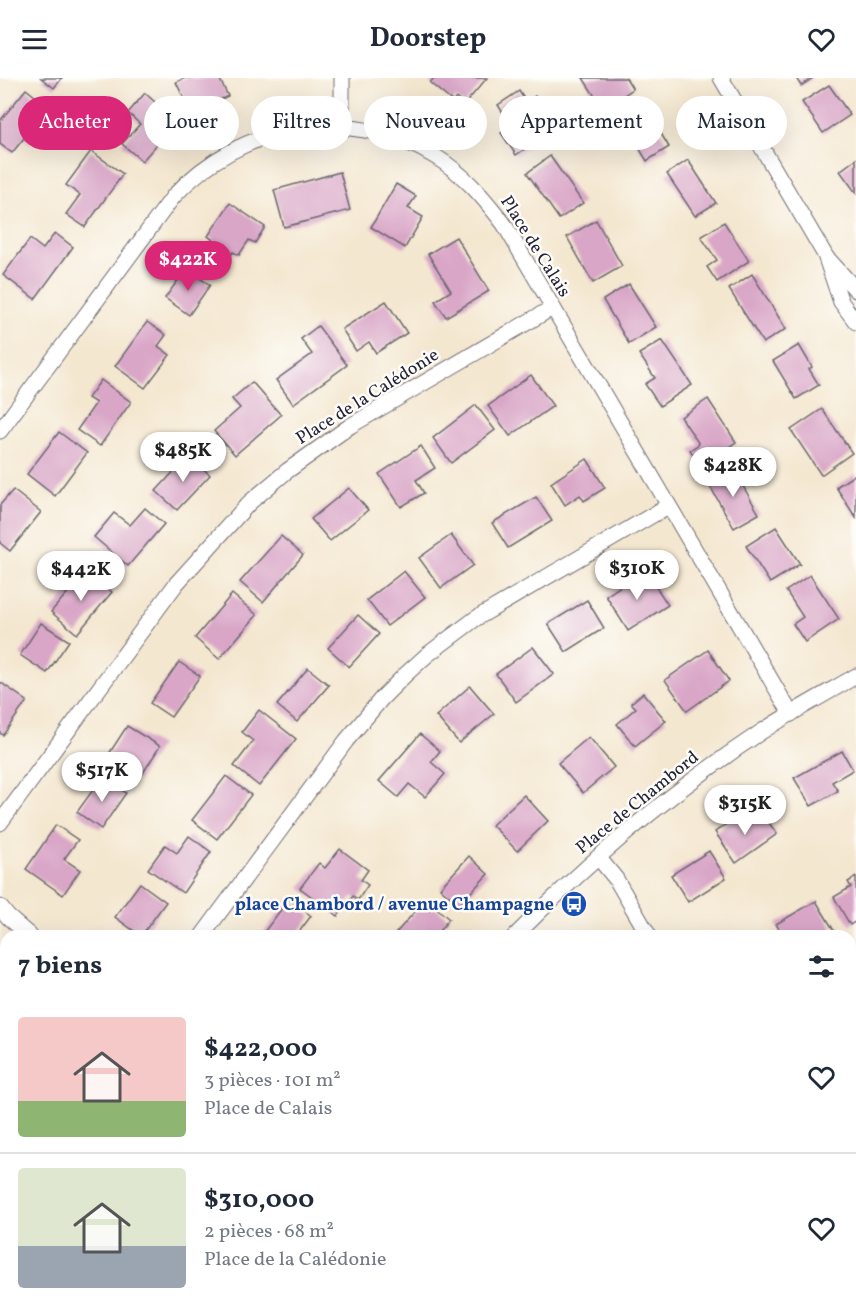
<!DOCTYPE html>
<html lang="fr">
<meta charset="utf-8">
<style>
body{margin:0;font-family:Vollkorn,serif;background:#f6f6f7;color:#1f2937;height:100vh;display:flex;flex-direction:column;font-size:22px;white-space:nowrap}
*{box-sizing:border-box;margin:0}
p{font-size:20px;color:#747a83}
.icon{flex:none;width:33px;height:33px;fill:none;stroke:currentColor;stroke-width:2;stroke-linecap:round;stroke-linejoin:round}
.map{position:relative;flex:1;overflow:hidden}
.drawer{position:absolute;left:0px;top:852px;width:856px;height:384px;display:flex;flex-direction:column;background:#fff;border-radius:18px 18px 0 0;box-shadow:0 6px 24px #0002}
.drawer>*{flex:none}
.guide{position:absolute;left:18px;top:18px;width:820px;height:54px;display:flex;gap:12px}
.price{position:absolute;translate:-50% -51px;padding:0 14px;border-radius:21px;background:#fff;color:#222;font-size:20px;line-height:39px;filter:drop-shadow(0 2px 3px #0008)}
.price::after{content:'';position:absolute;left:50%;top:36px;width:18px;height:14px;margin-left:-9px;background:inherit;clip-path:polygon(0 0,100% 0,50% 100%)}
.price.on{background:#db2777;color:#fff}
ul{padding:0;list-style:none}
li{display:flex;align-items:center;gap:18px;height:150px;padding:0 18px}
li+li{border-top:2px solid #e0e1e3}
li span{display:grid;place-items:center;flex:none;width:168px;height:120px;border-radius:6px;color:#555}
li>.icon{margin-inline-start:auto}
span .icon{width:72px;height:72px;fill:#fffc;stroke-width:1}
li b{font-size:26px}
h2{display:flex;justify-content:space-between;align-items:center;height:72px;padding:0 18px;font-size:26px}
.tag{padding:0 21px;border-radius:27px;background:#fff;box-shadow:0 6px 24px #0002;font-size:21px;line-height:54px}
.tag.on{background:#db2777;color:#fff}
header{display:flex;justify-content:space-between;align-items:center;height:78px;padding:0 18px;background:#fff;font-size:27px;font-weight:700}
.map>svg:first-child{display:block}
.grass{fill:#7bce90;stroke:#4e7866;stroke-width:1.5}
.park{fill:url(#park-tufts);stroke:#4e7866;stroke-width:1.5}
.building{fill:#d9a6c7}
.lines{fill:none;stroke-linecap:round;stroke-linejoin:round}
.minor-casing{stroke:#6c676f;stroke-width:17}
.minor{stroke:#fff;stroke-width:15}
.labels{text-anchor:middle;stroke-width:5;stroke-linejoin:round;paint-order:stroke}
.street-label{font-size:18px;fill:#22223b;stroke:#fdfcf7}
.transit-label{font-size:18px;font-weight:bold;fill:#164399;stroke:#fdfcf7;text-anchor:end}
</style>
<header><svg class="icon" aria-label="menu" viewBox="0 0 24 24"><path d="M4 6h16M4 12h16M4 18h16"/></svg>Doorstep<svg class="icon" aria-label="heart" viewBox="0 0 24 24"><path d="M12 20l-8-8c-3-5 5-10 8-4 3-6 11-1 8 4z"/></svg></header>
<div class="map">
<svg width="856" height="1236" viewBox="0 0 856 1236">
<defs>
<pattern id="park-tufts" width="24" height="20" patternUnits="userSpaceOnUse" patternTransform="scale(1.5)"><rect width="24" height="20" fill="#7bce90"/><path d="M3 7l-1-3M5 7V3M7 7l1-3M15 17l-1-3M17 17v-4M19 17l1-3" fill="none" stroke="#6ab17d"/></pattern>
</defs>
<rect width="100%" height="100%" fill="#fdfcf7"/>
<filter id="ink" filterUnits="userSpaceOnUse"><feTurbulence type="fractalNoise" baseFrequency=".0167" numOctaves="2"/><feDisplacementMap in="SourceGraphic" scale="12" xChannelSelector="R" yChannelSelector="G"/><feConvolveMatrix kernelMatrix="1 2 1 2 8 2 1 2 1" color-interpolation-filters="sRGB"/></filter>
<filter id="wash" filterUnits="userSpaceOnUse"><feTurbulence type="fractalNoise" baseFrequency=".008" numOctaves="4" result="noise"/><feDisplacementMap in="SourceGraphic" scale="24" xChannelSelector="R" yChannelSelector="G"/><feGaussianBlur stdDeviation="1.35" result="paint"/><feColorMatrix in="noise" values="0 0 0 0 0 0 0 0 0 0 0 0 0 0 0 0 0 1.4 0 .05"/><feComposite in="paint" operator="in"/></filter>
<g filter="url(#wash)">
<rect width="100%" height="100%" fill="#f4e7d0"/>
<g class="grass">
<path d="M 426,1230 L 507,1230 L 515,1236 L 434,1236 Z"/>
<path d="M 584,1230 L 637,1230 L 626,1236 L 582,1236 L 580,1232 Z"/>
</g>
<path class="park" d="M 395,1230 L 415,1230 L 423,1236 L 379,1236 Z"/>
<g id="blocks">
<g class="building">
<path d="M 41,0 L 62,0 L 54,10 Z"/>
<path d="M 185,0 L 219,0 L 228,18 L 191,35 L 176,4 Z"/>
<path d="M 434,0 L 487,0 L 464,27 L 456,20 L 453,24 L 430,5 Z"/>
<path d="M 583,0 L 626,0 L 633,11 L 603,31 Z"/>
<path d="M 796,0 L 813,0 L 801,8 Z"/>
<path d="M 829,7 L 850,37 L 823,55 L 802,24 Z"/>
<path d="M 26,11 L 55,34 L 30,65 L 24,60 L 12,75 L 0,66 L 0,43 Z"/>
<path d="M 519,13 L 526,24 L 535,18 L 543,29 L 534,35 L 548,55 L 516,77 L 501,55 L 505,52 L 503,48 L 509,44 L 498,27 Z"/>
<path d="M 145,15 L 177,44 L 142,83 L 122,66 L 140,46 L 128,35 Z"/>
<path d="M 643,25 L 669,69 L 647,83 L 620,39 Z"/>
<path d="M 91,73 L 123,96 L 85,149 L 66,136 L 80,117 L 66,107 Z"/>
<path d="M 550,78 L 583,125 L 559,141 L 527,95 Z"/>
<path d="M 856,81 L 856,115 L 840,93 Z"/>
<path d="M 688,82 L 716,125 L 695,138 L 667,96 Z"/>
<path d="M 340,94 L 350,132 L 284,149 L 274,112 Z"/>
<path d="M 396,106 L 416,118 L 408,130 L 423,139 L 405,170 L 371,149 Z"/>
<path d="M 230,125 L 265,149 L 255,165 L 249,162 L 239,177 L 233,174 L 222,190 L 203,176 L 213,162 L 208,158 Z"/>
<path d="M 596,142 L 622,188 L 593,205 L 567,159 Z"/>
<path d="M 724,144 L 749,183 L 717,204 L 707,189 L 717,182 L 701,159 Z"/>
<path d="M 55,155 L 73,169 L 35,221 L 3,197 L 30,161 L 43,171 Z"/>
<path d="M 456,159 L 489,213 L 446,239 L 435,223 L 451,213 L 428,176 Z"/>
<path d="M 186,191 L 210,207 L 189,237 L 165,220 Z"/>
<path d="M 752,196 L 786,251 L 763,265 L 729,211 Z"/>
<path d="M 629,206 L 656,249 L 629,266 L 603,222 Z"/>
<path d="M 386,223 L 407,255 L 376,275 L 369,264 L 356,273 L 342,251 Z"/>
<path d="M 147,244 L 166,257 L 158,268 L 170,277 L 145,310 L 115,288 Z"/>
<path d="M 318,248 L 347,287 L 293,326 L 276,302 L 312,276 L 301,261 Z"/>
<path d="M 662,262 L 692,307 L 660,328 L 645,306 L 655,300 L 639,276 Z"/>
<path d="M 799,267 L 812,289 L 809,291 L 819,307 L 796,321 L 773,283 Z"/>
<path d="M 531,297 L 553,328 L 510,358 L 488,328 Z"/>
<path d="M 101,302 L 131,324 L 100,368 L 77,352 L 96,325 L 88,320 Z"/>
<path d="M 252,304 L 281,337 L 235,377 L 214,353 L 240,330 L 232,321 Z"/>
<path d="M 708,321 L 736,364 L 700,388 L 690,372 L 699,366 L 681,339 Z"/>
<path d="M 476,327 L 495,352 L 451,385 L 433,360 Z"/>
<path d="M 822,331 L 852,375 L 821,397 L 791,352 Z"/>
<path d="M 59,354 L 87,375 L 55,418 L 27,396 Z"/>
<path d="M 421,368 L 435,390 L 416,402 L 424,415 L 401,429 L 379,396 Z"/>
<path d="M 189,377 L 210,397 L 177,432 L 156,413 Z"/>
<path d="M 587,381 L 605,410 L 584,423 L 580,417 L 565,427 L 551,405 Z"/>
<path d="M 732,389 L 759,436 L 734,450 L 707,403 Z"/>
<path d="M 856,396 L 856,440 L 836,409 Z"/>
<path d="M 349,410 L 368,432 L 330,463 L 311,441 Z"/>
<path d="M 13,412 L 41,434 L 10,473 L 0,465 L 0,427 Z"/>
<path d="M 536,419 L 552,443 L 508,470 L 492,445 Z"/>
<path d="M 145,430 L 164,446 L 128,488 L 94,459 L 114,435 L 130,447 Z"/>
<path d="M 776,449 L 800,486 L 770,505 L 746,468 Z"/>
<path d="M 451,457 L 473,487 L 441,510 L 419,480 Z"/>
<path d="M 281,458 L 303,477 L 263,524 L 240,504 Z"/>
<path d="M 645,492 L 668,527 L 628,553 L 606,518 Z"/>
<path d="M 86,493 L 112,514 L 77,556 L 51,534 Z"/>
<path d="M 404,493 L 425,519 L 387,548 L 367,522 Z"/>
<path d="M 810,497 L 839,541 L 805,564 L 793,546 L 803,539 L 786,513 Z"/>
<path d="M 232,516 L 257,537 L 219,581 L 195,560 Z"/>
<path d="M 587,522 L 604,550 L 566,574 L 548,546 Z"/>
<path d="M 358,537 L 379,556 L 349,589 L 328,570 Z"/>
<path d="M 41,545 L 69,563 L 47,595 L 20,577 Z"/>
<path d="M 533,569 L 554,596 L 516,624 L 496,596 Z"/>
<path d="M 708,572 L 729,603 L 687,633 L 665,602 Z"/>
<path d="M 179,584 L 200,598 L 171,639 L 150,625 Z"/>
<path d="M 308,590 L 329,607 L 297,644 L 277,627 Z"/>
<path d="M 0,604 L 27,623 L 3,657 L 0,655 Z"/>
<path d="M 470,608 L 494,636 L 459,665 L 436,638 Z"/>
<path d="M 643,615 L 666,643 L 635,668 L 617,646 L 636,630 L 631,625 Z"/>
<path d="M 259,632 L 296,661 L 259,708 L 234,688 L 253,663 L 242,654 Z"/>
<path d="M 127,648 L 160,668 L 138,703 L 105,682 Z"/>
<path d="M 420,656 L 440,673 L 431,684 L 445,696 L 425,719 L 409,706 L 398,719 L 379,703 Z"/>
<path d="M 589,659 L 614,689 L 583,715 L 558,685 Z"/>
<path d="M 842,673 L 853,692 L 832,704 L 838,713 L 811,728 L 794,700 Z"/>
<path d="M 103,698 L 126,715 L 101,751 L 77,734 Z"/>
<path d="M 226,698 L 251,717 L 217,761 L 192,742 Z"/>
<path d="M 524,717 L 548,743 L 517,773 L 492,747 Z"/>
<path d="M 762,735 L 777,756 L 736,785 L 715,754 L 735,740 L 742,749 Z"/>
<path d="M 56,747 L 78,762 L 64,781 L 80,792 L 63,817 L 26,791 Z"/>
<path d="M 189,758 L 211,774 L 183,815 L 148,791 L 165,767 L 177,775 Z"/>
<path d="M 340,771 L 368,792 L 361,802 L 368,807 L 358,822 L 353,818 L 338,838 L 300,810 L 319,785 L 325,790 Z"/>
<path d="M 709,773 L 726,800 L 688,824 L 671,797 Z"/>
<path d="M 469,778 L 488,796 L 459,827 L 440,810 Z"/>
<path d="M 856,799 L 856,843 L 850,847 L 834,819 L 851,809 L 848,804 Z"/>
<path d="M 140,805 L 166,824 L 141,858 L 115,839 Z"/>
<path d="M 289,821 L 311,838 L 296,858 L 261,858 Z"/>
<path d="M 426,821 L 449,841 L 435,858 L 397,858 L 395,856 Z"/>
<path d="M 816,823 L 836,856 L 832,858 L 783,858 L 776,846 Z"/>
<path d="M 0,901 L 6,904 L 6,947 L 0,943 Z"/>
<path d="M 856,1029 L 856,1077 L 850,1081 L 850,1032 Z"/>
<path d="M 0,1031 L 6,1034 L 6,1072 L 0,1069 Z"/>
<path d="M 6,1191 L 6,1215 L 0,1213 L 0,1207 Z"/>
<path d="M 68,1230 L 111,1230 L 110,1236 Z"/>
<path d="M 130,1230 L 182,1230 L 183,1236 L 130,1236 Z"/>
<path d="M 201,1230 L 254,1230 L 255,1233 L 245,1236 L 214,1236 L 213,1233 L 203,1236 Z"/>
<path d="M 702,1230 L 789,1230 L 775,1236 L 706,1236 Z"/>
</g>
</g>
</g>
<g filter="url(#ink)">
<use href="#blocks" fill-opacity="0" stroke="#6c676f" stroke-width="1.5"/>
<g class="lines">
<g class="minor-casing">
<g id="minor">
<path d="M 342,0 L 342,49"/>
<path d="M 721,0 L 825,177 L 841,224 L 856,244"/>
<path d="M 829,182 L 856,212"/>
<path d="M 0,353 L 173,119 C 240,45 349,26 436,79 C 464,96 484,120 504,146 L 791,636"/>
<path d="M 0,745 L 176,506 L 249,425 L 287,393 L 350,348 L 552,230"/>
<path d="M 598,779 L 616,801 L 649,858"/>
<path d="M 0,829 L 8,839 L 30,858"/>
<path d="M 202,858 L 346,663 L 382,620 L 405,597 L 427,577 L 475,541 L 668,428"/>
<path d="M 515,858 C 591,781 672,713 761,654 C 792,634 825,616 856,598"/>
<path d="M 850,903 L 856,900"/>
<path d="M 0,1124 L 6,1127"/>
<path d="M 850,1202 L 856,1211"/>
</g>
</g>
<use href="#minor" class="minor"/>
</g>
</g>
<defs>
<g id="bus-disc" transform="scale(1.35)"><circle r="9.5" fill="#1a4fb4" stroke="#fdfcf7"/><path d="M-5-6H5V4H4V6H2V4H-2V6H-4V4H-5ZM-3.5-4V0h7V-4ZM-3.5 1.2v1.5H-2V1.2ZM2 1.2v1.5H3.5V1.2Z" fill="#fff"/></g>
</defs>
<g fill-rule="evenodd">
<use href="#bus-disc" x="574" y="826"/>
</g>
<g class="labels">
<g class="street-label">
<text transform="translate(536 168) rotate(58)" y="6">Place de Calais</text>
<text transform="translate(367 318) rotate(-32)" y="6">Place de la Calédonie</text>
<text transform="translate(637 724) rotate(-39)" y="6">Place de Chambord</text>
</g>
<g class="transit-label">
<text x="554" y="832">place Chambord / avenue Champagne</text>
</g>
</g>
</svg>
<b class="price on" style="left:188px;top:214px">$422K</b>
<b class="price" style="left:183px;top:405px">$485K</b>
<b class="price" style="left:733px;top:420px">$428K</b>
<b class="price" style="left:637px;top:523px">$310K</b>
<b class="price" style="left:81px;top:524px">$442K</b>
<b class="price" style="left:102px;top:725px">$517K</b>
<b class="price" style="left:745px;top:758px">$315K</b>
<div class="guide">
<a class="tag on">Acheter</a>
<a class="tag">Louer</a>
<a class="tag">Filtres</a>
<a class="tag">Nouveau</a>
<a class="tag">Appartement</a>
<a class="tag">Maison</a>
</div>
<section class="drawer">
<h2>7 biens<svg class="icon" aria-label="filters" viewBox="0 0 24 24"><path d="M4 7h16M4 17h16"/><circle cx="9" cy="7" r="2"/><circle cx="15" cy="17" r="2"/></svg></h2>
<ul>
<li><span style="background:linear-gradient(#f6c9c9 70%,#8fb573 0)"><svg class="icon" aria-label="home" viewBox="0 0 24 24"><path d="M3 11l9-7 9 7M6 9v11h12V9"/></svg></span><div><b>$422,000</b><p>3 pièces · 101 m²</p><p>Place de Calais</p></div><svg class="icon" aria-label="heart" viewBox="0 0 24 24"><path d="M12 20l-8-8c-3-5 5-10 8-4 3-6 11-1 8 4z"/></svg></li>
<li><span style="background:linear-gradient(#dfe7d0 65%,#9aa5b1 0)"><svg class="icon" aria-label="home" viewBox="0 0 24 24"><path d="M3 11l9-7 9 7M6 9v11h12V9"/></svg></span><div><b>$310,000</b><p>2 pièces · 68 m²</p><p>Place de la Calédonie</p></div><svg class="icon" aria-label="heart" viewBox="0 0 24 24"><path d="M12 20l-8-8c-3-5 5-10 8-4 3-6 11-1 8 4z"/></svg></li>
</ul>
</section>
</div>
